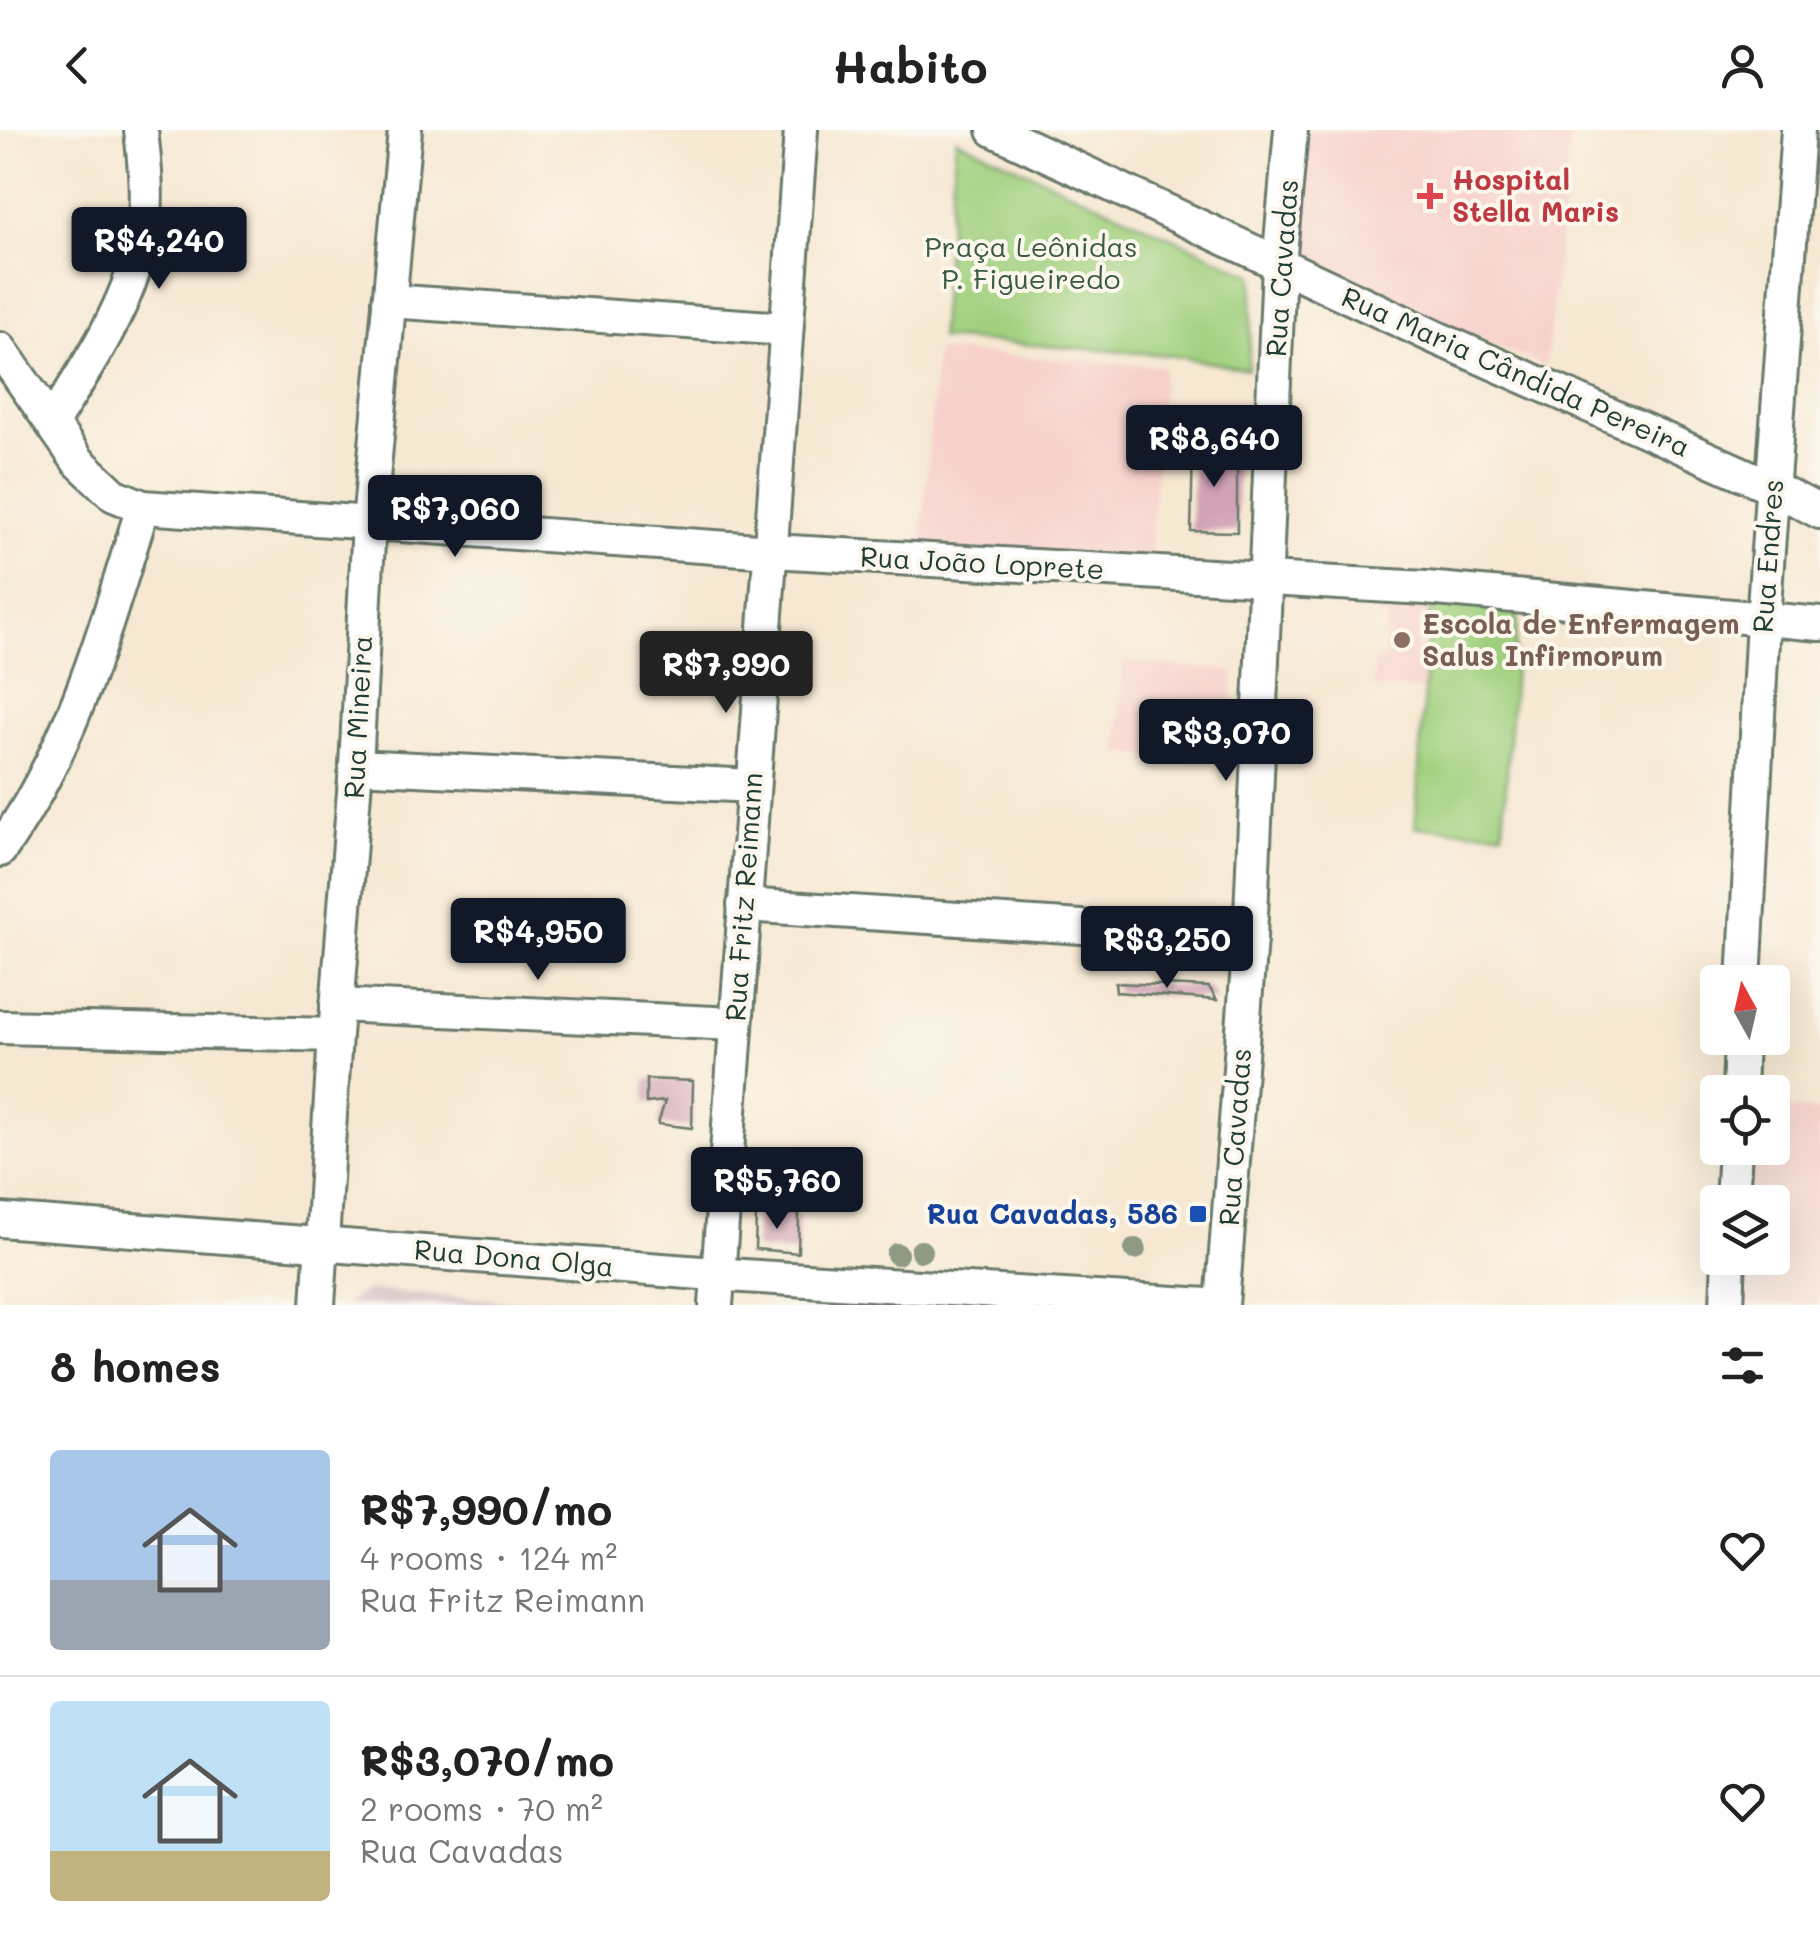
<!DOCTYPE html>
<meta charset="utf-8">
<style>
body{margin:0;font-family:Mali,sans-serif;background:#f6f6f6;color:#222;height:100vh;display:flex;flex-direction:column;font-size:38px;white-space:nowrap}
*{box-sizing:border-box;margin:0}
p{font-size:32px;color:#767676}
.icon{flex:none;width:55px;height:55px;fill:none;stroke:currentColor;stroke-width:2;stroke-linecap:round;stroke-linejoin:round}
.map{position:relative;height:1175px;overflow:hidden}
.panel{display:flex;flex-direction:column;background:#fff;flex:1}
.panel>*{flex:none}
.needle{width:65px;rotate:352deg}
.fabs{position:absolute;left:1700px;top:835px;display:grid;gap:20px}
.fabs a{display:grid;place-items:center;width:90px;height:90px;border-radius:10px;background:#fff;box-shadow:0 10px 40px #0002;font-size:50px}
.price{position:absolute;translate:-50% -85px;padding:0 22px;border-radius:10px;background:#111827;color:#fff;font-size:32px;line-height:65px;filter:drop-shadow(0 2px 5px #0008)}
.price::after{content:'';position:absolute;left:50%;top:60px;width:30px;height:22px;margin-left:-15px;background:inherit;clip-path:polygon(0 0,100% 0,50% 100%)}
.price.selected{background:#222;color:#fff}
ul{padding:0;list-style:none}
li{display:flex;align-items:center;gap:30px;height:250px;padding:0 50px}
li+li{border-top:2px solid #e0e0e0}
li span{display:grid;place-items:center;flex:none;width:280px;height:200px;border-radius:10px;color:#555}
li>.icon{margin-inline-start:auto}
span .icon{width:120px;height:120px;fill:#fffc;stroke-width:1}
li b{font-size:42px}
h2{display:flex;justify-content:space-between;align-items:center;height:120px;padding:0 50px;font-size:42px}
header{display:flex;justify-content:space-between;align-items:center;height:130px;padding:0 50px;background:#fff;font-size:45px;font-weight:700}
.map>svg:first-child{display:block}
.built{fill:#f7d0ca}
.industrial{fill:#d2bec2}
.green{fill:#a0d07e;stroke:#608659;stroke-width:2.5}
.building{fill:#d1a2b6}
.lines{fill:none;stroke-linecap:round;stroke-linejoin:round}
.minor-casing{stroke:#6a796b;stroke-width:38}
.minor{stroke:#fff;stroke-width:32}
.tree{fill:#8e9a83}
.health-dot{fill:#e0444e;stroke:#fbf7ec;stroke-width:4}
.education-dot{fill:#8d6e63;stroke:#fbf7ec;stroke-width:4}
.transit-dot{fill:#1a4fb4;stroke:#fbf7ec;stroke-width:4}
.labels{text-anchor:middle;stroke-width:8;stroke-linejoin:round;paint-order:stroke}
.health-label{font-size:28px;font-weight:bold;fill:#be3a42;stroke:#fbf7ec;text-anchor:start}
.park-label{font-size:28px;fill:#395a43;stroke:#fbf7ec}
.street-label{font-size:28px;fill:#1f3d34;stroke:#fbf7ec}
.education-label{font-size:28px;font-weight:bold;fill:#785e54;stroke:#fbf7ec;text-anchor:start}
.transit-label{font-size:28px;font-weight:bold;fill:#164399;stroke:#fbf7ec;text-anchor:end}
</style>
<header><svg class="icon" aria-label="back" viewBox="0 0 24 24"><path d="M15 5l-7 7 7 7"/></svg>Habito<svg class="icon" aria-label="person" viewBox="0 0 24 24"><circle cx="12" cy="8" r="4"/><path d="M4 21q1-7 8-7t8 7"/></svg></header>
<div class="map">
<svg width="1820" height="1175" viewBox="0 0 1820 1175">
<rect width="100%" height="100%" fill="#fbf7ec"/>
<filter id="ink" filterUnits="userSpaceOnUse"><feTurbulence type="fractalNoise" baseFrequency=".01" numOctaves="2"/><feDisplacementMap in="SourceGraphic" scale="20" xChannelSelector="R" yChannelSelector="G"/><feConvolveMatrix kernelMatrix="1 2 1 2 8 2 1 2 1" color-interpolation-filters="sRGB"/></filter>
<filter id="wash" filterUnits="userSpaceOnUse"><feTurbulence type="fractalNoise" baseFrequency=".0048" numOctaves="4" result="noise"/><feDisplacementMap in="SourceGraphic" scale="40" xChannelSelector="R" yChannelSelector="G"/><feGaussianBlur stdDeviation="2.25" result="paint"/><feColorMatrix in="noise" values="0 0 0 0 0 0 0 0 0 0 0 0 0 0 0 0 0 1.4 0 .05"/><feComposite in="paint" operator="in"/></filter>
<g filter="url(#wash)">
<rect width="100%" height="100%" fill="#f6e8d2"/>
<g class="built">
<path d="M 1304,0 L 1571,0 L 1546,236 L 1287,132 Z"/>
<path d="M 936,221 L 1163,236 L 1150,432 L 921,419 Z"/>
<path d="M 1379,467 L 1425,468 L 1424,487 L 1419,489 L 1418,532 L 1425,533 L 1424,560 L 1373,558 L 1374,531 L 1384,530 L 1387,486 L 1378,485 Z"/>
<path d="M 1123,532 L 1234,541 L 1229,634 L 1118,623 Z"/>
<path d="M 1773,978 L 1820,981 L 1820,1175 L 1732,1175 L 1734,1128 L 1772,1128 L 1772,1072 L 1737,1072 L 1739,1018 L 1772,1018 Z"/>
</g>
<path class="industrial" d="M 367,1160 L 553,1175 L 344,1175 Z"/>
<g class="green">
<path d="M 956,9 L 1254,145 L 1248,239 L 1168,225 L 939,208 Z"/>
<path d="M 1430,473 L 1518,478 L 1503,702 L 1415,697 Z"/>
</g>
<g id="blocks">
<g class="building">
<path d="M 1193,317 L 1237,320 L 1237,402 L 1191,401 Z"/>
<path d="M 1115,853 L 1209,857 L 1217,870 L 1116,862 Z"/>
<path d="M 646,949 L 693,951 L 692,998 L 658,994 L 665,971 L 646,973 Z"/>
<path d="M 756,1083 L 799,1084 L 798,1123 L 755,1119 Z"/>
</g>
</g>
</g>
<g filter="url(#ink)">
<use href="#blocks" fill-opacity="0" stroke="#6a796b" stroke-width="2.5"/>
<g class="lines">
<g class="minor-casing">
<g id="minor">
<path d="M 994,0 L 1437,208 L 1772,357 L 1820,382"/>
<path d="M 389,171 L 786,199"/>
<path d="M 0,219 L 78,331 L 114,365 L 143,377 L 772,421 L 1426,458 L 1820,494"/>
<path d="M 52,292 C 88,236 128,176 142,110 C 149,73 145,36 141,0"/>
<path d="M 356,636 L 753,656"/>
<path d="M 0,720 C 73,618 106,495 143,377"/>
<path d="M 744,775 L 1250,808"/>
<path d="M 1744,852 L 1763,490 L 1798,0"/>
<path d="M 337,875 L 735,894"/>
<path d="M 0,897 L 335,905"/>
<path d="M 1739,962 L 1741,908"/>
<path d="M 1732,1072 L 1735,1018"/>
<path d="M 0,1090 L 728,1145 L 1207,1175"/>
<path d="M 318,1175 L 335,905 L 356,636 L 369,393 L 405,0"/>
<path d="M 716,1175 L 801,0"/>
<path d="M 1222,1175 L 1250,808 L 1279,135 L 1291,0"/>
<path d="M 1727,1175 L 1729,1128"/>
</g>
</g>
<use href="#minor" class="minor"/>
</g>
<g class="tree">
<circle cx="1135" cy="1119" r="11"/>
<circle cx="921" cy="1121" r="11"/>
<circle cx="897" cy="1124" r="11"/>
</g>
</g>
<path class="health-dot" d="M1425 51h10v10h10v10h-10v10h-10v-10h-10v-10h10z"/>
<circle class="education-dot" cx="1402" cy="510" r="10"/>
<rect class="transit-dot" x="1188" y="1074" width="20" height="20" rx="5"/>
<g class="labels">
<g class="health-label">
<text x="1452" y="60">Hospital<tspan x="1452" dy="32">Stella Maris</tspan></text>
</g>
<g class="park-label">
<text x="1031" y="127">Praça Leônidas<tspan x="1031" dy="32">P. Figueiredo</tspan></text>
</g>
<g class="street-label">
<text transform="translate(1282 138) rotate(-86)" y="10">Rua Cavadas</text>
<text transform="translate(1516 242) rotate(24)" y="10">Rua Maria Cândida Pereira</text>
<text transform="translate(1768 426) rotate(-86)" y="10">Rua Endres</text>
<text transform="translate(982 433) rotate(3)" y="10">Rua João Loprete</text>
<text transform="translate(358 587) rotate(-87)" y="10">Rua Mineira</text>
<text transform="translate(744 767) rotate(-86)" y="10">Rua Fritz Reimann</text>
<text transform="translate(1235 1007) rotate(-86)" y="10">Rua Cavadas</text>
<text transform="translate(514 1128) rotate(5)" y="10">Rua Dona Olga</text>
</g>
<g class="education-label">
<text x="1422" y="504">Escola de Enfermagem<tspan x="1422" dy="32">Salus Infirmorum</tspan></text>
</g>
<g class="transit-label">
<text x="1178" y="1094">Rua Cavadas, 586</text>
</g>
</g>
</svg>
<div class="fabs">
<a><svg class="needle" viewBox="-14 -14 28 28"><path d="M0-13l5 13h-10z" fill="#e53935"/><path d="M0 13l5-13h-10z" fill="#767676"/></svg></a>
<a><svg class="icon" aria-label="locate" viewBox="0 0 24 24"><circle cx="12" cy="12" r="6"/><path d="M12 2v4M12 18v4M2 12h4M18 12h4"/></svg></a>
<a><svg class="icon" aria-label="layers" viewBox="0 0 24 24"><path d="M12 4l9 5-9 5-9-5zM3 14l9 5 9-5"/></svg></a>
</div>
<b class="price" style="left:159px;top:162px">R$4,240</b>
<b class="price" style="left:1214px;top:360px">R$8,640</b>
<b class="price" style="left:455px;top:430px">R$7,060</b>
<b class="price selected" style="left:726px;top:586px">R$7,990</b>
<b class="price" style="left:1226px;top:654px">R$3,070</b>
<b class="price" style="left:538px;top:853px">R$4,950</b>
<b class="price" style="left:1167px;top:861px">R$3,250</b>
<b class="price" style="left:777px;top:1102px">R$5,760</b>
</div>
<section class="panel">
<h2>8 homes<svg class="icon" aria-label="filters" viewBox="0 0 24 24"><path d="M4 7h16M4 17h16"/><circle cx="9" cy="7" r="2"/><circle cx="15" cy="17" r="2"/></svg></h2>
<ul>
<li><span style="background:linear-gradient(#a9c7e8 65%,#9aa5b1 0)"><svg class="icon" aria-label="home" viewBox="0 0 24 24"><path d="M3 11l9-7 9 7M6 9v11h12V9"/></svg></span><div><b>R$7,990/mo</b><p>4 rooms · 124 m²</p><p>Rua Fritz Reimann</p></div><svg class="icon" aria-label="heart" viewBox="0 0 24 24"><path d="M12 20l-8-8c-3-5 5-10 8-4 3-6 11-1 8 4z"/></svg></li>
<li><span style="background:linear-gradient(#bfe0f5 75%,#c2b280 0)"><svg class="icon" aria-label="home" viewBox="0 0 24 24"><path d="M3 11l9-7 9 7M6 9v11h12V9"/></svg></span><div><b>R$3,070/mo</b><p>2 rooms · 70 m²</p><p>Rua Cavadas</p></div><svg class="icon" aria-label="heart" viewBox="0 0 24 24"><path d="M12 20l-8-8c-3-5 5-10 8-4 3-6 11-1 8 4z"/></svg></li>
</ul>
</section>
